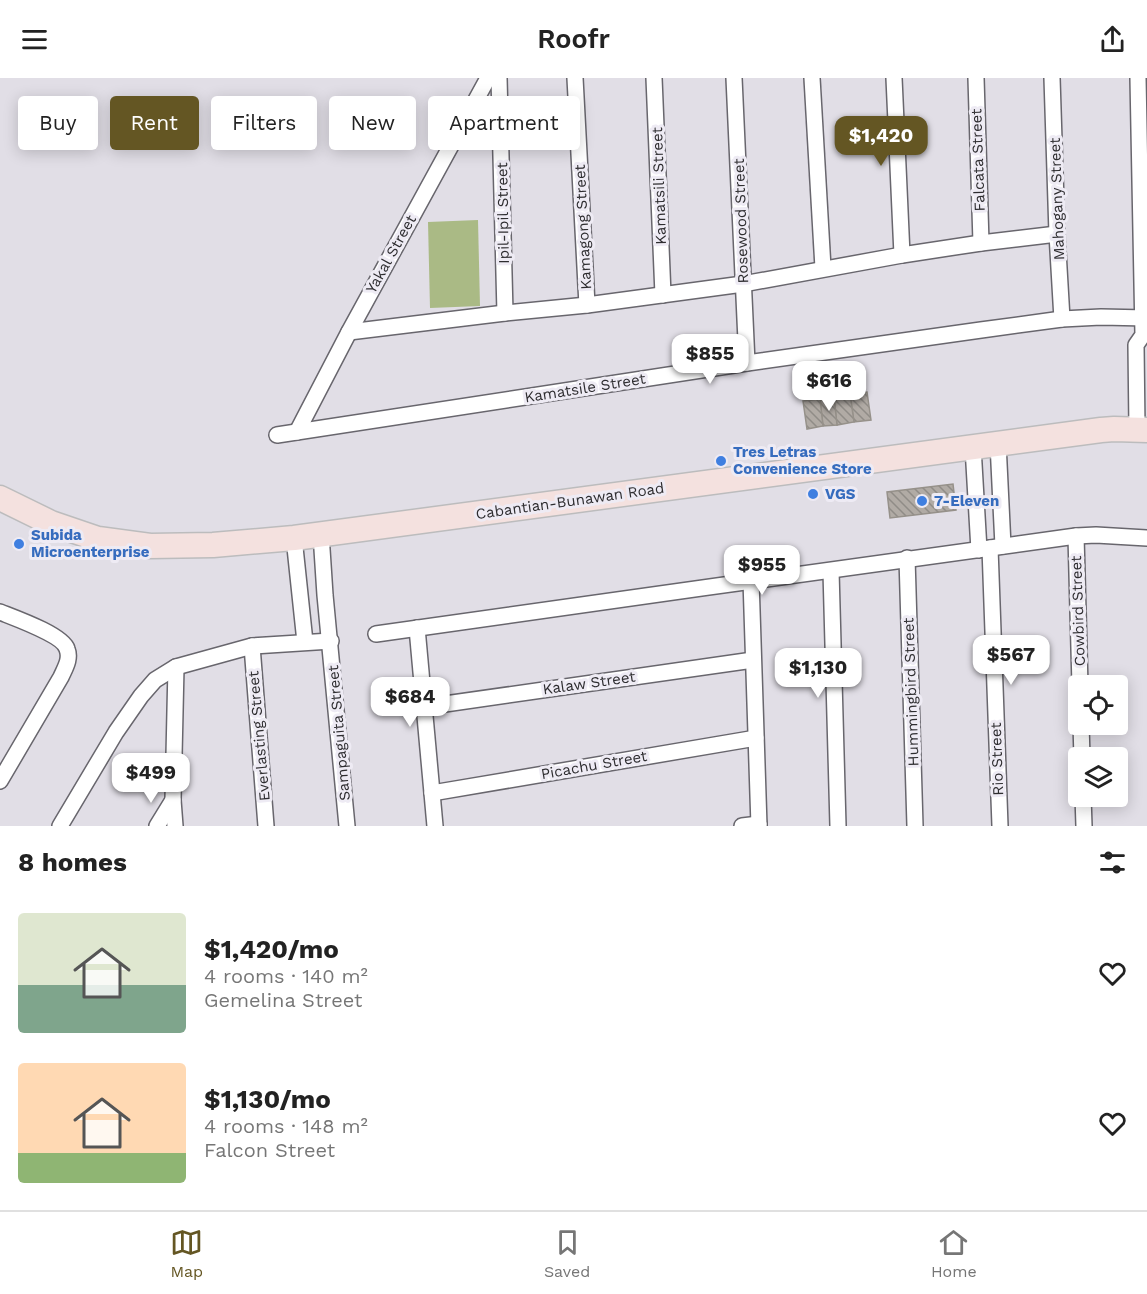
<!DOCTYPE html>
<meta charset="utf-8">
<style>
body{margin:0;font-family:"Work Sans",sans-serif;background:#f6f6f6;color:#222;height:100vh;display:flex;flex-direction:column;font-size:22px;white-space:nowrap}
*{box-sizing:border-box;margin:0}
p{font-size:20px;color:#767676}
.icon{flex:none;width:33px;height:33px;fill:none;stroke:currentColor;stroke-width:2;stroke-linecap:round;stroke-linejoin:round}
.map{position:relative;height:748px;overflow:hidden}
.drawer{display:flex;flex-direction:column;background:#fff;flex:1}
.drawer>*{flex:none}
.top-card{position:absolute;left:18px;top:18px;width:600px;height:54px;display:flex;gap:12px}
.controls{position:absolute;left:1068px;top:597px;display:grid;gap:12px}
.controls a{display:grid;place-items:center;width:60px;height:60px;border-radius:6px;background:#fff;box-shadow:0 3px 15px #0003;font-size:30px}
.price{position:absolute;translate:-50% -51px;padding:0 14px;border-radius:12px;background:#fff;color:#222;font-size:20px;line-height:39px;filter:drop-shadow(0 2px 3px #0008)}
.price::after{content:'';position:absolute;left:50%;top:36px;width:18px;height:14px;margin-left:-9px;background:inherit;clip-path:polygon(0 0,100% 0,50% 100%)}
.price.selected{background:#645623;color:#fff}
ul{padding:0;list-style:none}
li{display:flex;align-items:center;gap:18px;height:150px;padding:0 18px}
li span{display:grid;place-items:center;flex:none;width:168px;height:120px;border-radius:6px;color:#555}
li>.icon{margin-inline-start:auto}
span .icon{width:72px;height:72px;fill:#fffc;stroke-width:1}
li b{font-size:26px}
h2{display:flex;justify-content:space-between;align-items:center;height:72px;padding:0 18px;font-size:26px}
.chip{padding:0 21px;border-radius:6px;background:#fff;box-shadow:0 3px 15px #0003;font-size:21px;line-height:54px}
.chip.selected{background:#645623;color:#fff}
header{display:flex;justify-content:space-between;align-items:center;height:78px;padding:0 18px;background:#fff;font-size:27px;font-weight:600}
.tab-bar{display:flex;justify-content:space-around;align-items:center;height:84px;border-top:2px solid #e0e0e0;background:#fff;font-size:16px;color:#767676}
.tab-bar a{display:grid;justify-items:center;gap:3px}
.tab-bar .selected{color:#645623}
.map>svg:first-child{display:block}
.pitch{fill:#aaba85}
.building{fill:url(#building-back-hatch);stroke:#96918a;stroke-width:1.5}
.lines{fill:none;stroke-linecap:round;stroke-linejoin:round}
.minor-casing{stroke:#68666d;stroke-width:18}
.primary-casing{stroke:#bcbcbd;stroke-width:27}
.minor{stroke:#fff;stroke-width:15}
.primary{stroke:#f4e1df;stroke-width:24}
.shop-dot{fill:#3f7fe0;stroke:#eeebf4;stroke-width:2}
.labels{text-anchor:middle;stroke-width:6;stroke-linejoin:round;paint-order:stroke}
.street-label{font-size:15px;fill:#2e2d30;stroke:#eeebf4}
.shop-label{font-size:15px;font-weight:bold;fill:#366cbe;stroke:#eeebf4;text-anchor:start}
</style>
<header><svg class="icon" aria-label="menu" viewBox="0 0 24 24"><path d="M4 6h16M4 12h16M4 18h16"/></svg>Roofr<svg class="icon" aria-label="share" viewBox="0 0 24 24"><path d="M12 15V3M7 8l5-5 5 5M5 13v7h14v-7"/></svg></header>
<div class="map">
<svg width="1147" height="748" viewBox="0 0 1147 748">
<defs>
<pattern id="building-back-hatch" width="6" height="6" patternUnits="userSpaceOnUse" patternTransform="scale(1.5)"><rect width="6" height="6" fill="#b1aba5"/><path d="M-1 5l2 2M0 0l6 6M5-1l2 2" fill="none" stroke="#908c87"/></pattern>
</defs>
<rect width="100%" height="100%" fill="#e1dee6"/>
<path class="pitch" d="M 478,142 L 480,228 L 430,230 L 428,144 Z"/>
<g class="building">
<path d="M 867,314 L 871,342 L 854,344 L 850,316 Z"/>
<path d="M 850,316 L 854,344 L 837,347 L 834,319 Z"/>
<path d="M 834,319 L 837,347 L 823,348 L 820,321 Z"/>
<path d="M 820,321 L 823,348 L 807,351 L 803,323 Z"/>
<path d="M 953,406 L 956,432 L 890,440 L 887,414 Z"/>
</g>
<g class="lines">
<g class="minor-casing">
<g id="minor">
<path d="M 499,0 L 505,235"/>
<path d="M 575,0 L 587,227"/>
<path d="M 654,0 L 663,217"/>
<path d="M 734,0 L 747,285"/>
<path d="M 812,0 L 823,190"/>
<path d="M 894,0 L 902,177"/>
<path d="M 976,0 L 981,165"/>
<path d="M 1052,0 L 1057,156 L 1062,241"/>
<path d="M 349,254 L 505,235 L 587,227 L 743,206 L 902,177 L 981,165 L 1057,156"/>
<path d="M 1137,351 L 1136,267 L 1143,257 L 1138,0"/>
<path d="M 297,354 L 349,254 L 488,0"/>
<path d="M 277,357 L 747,285 L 981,252 L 1062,241 L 1101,239 L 1147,240"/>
<path d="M 998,365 L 1003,468"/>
<path d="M 973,369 L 979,472"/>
<path d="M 321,456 L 325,517 L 347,748"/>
<path d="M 1076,458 L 1080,608"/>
<path d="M 294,460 L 305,564"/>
<path d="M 990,470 L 1000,748"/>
<path d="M 907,480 L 915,748"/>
<path d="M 831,493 L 838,748"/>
<path d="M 751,502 L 759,748"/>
<path d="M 0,534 C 15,540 63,557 67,571 C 71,581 65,590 61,599 L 0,703"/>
<path d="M 417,550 L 435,748"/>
<path d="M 376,556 C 609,523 843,490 1076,458 L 1096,457 L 1147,460"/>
<path d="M 252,568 L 266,748"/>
<path d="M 424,629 L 753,582"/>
<path d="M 1081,646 L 1082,680"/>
<path d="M 432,715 L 756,660"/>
<path d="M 1083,718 L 1084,748"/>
<path d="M 60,748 L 116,654 L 141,618 L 155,602 L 176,589 L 252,568 L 331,563"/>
<path d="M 157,748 L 173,722"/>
<path d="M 175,748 L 173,722 L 176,589"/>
<path d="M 742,748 L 759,746"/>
</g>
</g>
<g class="primary-casing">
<path id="primary" d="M 0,420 L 51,445 L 98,461 L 150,468 L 213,467 L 294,460 L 1101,352 L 1114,351 L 1147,352"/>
</g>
<use href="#minor" class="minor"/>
<use href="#primary" class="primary"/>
</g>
<g class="shop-dot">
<circle cx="721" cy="383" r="6"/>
<circle cx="813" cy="416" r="6"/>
<circle cx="922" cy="423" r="6"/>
<circle cx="19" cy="466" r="6"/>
</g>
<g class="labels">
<g class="street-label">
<text transform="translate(978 82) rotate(-92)" y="5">Falcata Street</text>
<text transform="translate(659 108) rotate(-92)" y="5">Kamatsili Street</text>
<text transform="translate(1057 121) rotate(-92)" y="5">Mahogany Street</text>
<text transform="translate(503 135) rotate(-91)" y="5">Ipil-Ipil Street</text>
<text transform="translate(741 143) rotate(-92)" y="5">Rosewood Street</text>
<text transform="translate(583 149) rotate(-93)" y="5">Kamagong Street</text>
<text transform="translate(391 176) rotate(-61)" y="5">Yakal Street</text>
<text transform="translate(585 310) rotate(-9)" y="5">Kamatsile Street</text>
<text transform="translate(570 423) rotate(-8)" y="5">Cabantian-Bunawan Road</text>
<text transform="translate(1078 533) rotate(-92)" y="5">Cowbird Street</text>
<text transform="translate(589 605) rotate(-8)" y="5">Kalaw Street</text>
<text transform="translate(911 614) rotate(-92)" y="5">Hummingbird Street</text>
<text transform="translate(339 655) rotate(-95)" y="5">Sampaguita Street</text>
<text transform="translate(259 658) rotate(-95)" y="5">Everlasting Street</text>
<text transform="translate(997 681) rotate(-92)" y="5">Rio Street</text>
<text transform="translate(594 687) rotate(-10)" y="5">Picachu Street</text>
</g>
<g class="shop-label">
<text x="733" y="379">Tres Letras<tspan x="733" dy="17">Convenience Store</tspan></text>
<text x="825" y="421">VGS</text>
<text x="934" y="428">7-Eleven</text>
<text x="31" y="462">Subida<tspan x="31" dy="17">Microenterprise</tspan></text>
</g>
</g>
</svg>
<div class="controls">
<a><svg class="icon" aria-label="locate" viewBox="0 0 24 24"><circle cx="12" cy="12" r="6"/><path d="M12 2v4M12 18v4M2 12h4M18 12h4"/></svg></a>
<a><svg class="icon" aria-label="layers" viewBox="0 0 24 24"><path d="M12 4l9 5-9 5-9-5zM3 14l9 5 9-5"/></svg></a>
</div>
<b class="price selected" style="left:881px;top:89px">$1,420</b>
<b class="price" style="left:710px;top:307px">$855</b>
<b class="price" style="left:829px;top:334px">$616</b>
<b class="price" style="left:762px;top:518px">$955</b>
<b class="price" style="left:1011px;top:608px">$567</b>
<b class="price" style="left:818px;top:621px">$1,130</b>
<b class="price" style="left:410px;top:650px">$684</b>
<b class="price" style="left:151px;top:726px">$499</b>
<div class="top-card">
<a class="chip">Buy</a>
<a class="chip selected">Rent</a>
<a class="chip">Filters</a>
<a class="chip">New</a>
<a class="chip">Apartment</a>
</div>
</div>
<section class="drawer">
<h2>8 homes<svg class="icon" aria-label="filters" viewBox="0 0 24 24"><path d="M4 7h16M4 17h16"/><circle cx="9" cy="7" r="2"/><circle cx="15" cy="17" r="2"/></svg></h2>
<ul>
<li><span style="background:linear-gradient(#dfe7d0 60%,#7fa58c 0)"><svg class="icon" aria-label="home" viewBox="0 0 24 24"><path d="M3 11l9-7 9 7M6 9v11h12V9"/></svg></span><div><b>$1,420/mo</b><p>4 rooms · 140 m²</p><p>Gemelina Street</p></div><svg class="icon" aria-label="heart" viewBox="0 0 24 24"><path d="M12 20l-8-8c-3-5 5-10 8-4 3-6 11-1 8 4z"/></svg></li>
<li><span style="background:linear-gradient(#ffd9b3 75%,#8fb573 0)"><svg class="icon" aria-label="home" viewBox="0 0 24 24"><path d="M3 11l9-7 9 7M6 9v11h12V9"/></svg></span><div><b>$1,130/mo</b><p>4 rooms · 148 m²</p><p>Falcon Street</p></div><svg class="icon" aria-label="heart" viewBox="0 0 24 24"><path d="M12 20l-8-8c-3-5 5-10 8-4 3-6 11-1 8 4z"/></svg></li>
</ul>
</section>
<nav class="tab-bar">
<a class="selected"><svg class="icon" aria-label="map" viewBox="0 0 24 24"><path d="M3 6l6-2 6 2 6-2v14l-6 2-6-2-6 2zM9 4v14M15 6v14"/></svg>Map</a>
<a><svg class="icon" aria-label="saved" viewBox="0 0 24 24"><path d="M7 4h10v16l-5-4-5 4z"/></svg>Saved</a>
<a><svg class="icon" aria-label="home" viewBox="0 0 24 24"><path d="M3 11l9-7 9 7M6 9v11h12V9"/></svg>Home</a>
</nav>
